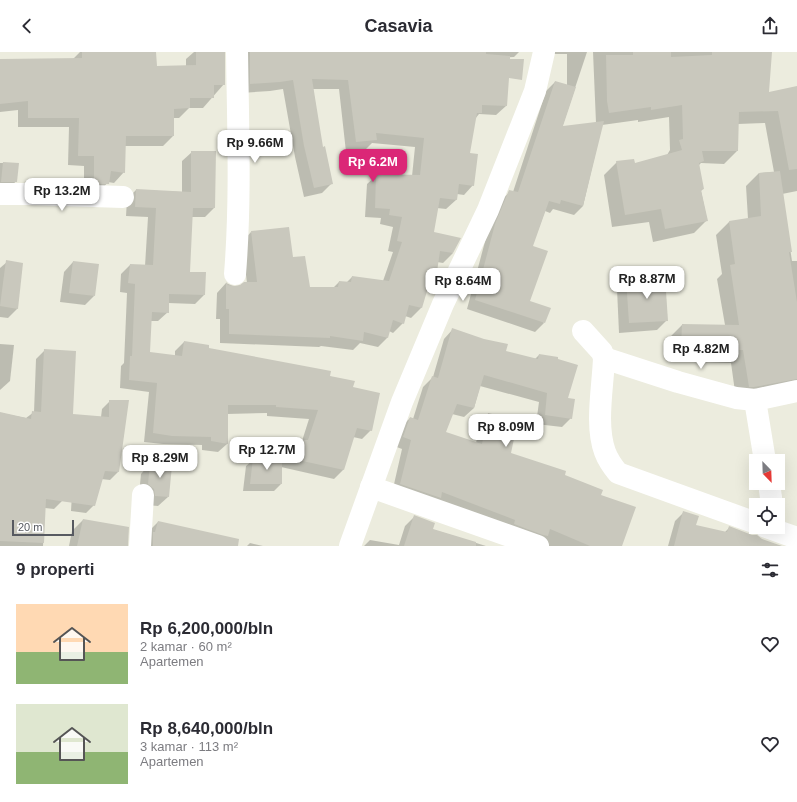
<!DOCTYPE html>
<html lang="id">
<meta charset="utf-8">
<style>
body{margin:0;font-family:Arial,sans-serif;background:#f2f2f3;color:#2b2b33;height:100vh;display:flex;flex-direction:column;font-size:15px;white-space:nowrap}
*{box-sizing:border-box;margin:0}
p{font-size:13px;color:#7c7c81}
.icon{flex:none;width:22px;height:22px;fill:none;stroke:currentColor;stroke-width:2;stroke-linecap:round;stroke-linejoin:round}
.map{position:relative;height:494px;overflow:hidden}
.drawer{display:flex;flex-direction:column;background:#fff;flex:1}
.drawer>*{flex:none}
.needle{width:26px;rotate:157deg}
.controls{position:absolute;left:749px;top:402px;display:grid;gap:8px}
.controls a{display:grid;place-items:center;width:36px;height:36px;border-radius:0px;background:#fff;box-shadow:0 4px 16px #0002;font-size:20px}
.scale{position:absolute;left:12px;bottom:10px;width:62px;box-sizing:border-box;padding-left:4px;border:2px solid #575a61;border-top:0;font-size:11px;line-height:14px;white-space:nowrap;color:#575a61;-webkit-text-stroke:3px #fff;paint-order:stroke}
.price{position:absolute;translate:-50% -34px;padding:0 9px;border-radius:8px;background:#fff;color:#222;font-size:13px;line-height:26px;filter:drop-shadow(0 1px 2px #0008)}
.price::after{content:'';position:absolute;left:50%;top:24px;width:12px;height:9px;margin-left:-6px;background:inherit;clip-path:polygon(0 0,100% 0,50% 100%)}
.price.active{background:#db2777;color:#fff}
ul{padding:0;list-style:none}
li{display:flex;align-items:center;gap:12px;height:100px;padding:0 16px}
li span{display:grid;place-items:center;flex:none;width:112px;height:80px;border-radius:0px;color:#555}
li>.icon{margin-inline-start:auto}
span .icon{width:48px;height:48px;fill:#fffc;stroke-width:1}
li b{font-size:17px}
h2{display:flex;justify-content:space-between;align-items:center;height:48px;padding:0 16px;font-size:17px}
header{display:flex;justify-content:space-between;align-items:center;height:52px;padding:0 16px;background:#fff;font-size:18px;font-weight:700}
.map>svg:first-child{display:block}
.shadow{fill:#0003}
.building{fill:#c9c8bd}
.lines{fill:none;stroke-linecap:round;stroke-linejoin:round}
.minor{stroke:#fff;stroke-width:22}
</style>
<header><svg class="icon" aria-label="back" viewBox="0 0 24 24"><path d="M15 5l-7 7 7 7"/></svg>Casavia<svg class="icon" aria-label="share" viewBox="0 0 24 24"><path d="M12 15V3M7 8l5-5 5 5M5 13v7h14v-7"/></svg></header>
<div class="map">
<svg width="797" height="494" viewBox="0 0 797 494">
<rect width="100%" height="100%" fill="#ececde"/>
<g class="shadow">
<path d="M 80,0 L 155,0 L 156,15 L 186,14 L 186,7 L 194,0 L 224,0 L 224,32 L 203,56 L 189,56 L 179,66 L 173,66 L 173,84 L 163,94 L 125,94 L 124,120 L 114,131 L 108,130 L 98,142 L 84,141 L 84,114 L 68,113 L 69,75 L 18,75 L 18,58 L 0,60 L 0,8 L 73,7 Z"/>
<path d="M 235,0 L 519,0 L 514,5 L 481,6 L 506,54 L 496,63 L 479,62 L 475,67 L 468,102 L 473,133 L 464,143 L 457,142 L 456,148 L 446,157 L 437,156 L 432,181 L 453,201 L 443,211 L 437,210 L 436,219 L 430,224 L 421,256 L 411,266 L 405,264 L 403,271 L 393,281 L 389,279 L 387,286 L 378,295 L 360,291 L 353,298 L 321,294 L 319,295 L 220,291 L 220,267 L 216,267 L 217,241 L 226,231 L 235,235 L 247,231 L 242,190 L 251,180 L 292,206 L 309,236 L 333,236 L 339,230 L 346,231 L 352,225 L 383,229 L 393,200 L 388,199 L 393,175 L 380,172 L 381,166 L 365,165 L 367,132 L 377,123 L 412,124 L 415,95 L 372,91 L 366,97 L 346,100 L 339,37 L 313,37 L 322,96 L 332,131 L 322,141 L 304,145 L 295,105 L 283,37 L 270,39 L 241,41 Z"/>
<path d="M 550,0 L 587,0 L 562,75 L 596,71 L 593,0 L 771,0 L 768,41 L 797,35 L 797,139 L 782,142 L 792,209 L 797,209 L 797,341 L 736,347 L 731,311 L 669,309 L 669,286 L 682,273 L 725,273 L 717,227 L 722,222 L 716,183 L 729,170 L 748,167 L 746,134 L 759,121 L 774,120 L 765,71 L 738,72 L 737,99 L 724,112 L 701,111 L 698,114 L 703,137 L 701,139 L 707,168 L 694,181 L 653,190 L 649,170 L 612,175 L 604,123 L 617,110 L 634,112 L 667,103 L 670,98 L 669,65 L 638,70 L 638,68 L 602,73 L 583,154 L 574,163 L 553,157 L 550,161 L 545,159 L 532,194 L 529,249 L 544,271 L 535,280 L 467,257 L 487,182 L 500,149 L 510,140 L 513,140 L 546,39 L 555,30 L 567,34 L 567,2 L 550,2 Z"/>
<path d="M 192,100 L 214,156 L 205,165 L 191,165 L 189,221 L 204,243 L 195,252 L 168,251 L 168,260 L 158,269 L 150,269 L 149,301 L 175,304 L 175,299 L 184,290 L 208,297 L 329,324 L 352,335 L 371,378 L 362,387 L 353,385 L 343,418 L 334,427 L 281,415 L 281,432 L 274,439 L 243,439 L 246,414 L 252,409 L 234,405 L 235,399 L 244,390 L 302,389 L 309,367 L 267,364 L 267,361 L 227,362 L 227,392 L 218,400 L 202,398 L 202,393 L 163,392 L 144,390 L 149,340 L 120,336 L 121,314 L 124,311 L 127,241 L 120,240 L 121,222 L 130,213 L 145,214 L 148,165 L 126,164 L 127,147 L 136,138 L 182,140 L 182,109 Z"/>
<path d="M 0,111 L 7,111 L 16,129 L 12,134 L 0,134 Z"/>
<path d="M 7,210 L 18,256 L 8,266 L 0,265 L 0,216 Z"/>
<path d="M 73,210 L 94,244 L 85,253 L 60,250 L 64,220 Z"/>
<path d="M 626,227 L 666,269 L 657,278 L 619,281 L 617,237 Z"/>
<path d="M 453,277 L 505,300 L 535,307 L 539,303 L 566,347 L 571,366 L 562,375 L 536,372 L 539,350 L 480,334 L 474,356 L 464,365 L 452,362 L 445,381 L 476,391 L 480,371 L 489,362 L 510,402 L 564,424 L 599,444 L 621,494 L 544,494 L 392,441 L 402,397 L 394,394 L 401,375 L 410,366 L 413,367 L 423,335 L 433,325 L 444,287 Z"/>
<path d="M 0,292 L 14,293 L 10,329 L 0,338 Z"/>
<path d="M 45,298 L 72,363 L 101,365 L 102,357 L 110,349 L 128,349 L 118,420 L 110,428 L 101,427 L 94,453 L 86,461 L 71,459 L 72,442 L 62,449 L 54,457 L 45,456 L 43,494 L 0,494 L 0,361 L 26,366 L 34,360 L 36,307 Z"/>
<path d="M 150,412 L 168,445 L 158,454 L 146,453 L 139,442 L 141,422 Z"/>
<path d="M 684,460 L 695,474 L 724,481 L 729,476 L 779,494 L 668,494 L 675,469 Z"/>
<path d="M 414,465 L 431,477 L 486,494 L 364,494 L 370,488 L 399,493 L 405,474 Z"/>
<path d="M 83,468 L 127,494 L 69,494 L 72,479 Z"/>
<path d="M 158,470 L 217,494 L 142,494 L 147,481 Z"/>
<path d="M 250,491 L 263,494 L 247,494 Z"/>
</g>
<g class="building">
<path d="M 82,0 L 156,0 L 157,14 L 196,13 L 196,0 L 225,0 L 225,33 L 214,33 L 214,46 L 190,46 L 190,56 L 174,57 L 174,84 L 126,84 L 125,121 L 111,119 L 109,132 L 94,132 L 94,104 L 78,104 L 79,66 L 28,66 L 28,49 L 0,52 L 0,7 L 82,6 Z"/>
<path d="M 250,0 L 486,0 L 486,2 L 510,4 L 510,7 L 524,7 L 522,28 L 509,26 L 507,54 L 482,53 L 482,61 L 477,61 L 470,101 L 478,102 L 474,134 L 459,132 L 457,148 L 440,146 L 434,180 L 461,186 L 453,201 L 440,199 L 437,220 L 433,219 L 422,256 L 409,253 L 404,272 L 393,268 L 388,286 L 364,280 L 363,289 L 330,284 L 330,286 L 229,282 L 229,257 L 226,257 L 226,230 L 228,233 L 235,234 L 240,233 L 244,230 L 257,230 L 251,179 L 289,175 L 293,205 L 305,204 L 310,235 L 338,235 L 339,229 L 351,230 L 352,224 L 389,229 L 402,190 L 397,189 L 402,165 L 389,163 L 390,157 L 375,156 L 376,122 L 420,123 L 424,86 L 376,81 L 377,88 L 356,90 L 348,28 L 312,27 L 323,95 L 325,94 L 333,132 L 314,136 L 304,94 L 293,28 L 280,30 L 250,32 Z"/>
<path d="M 633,0 L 671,0 L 671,5 L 712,3 L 712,0 L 772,0 L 769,40 L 797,34 L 797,117 L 789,118 L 778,59 L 739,60 L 738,99 L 702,99 L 704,109 L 699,111 L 704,137 L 701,138 L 708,169 L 665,177 L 661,157 L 625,163 L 616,109 L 634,107 L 635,111 L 682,98 L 679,88 L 683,87 L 682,53 L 651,58 L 651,55 L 609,61 L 607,49 L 606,3 L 633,3 Z"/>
<path d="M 555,29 L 576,35 L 563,74 L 604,69 L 583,154 L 561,148 L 560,152 L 549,149 L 533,194 L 548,199 L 530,249 L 551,256 L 545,271 L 475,248 L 495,172 L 509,138 L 518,140 Z"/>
<path d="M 191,99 L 216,99 L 215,156 L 193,156 L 190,220 L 206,220 L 205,243 L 169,242 L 169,261 L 152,260 L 150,300 L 182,304 L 184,289 L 209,293 L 209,296 L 331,319 L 330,324 L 355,329 L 353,335 L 380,341 L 372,379 L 357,376 L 344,418 L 243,396 L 244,389 L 308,388 L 318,358 L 276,355 L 276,353 L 228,353 L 228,392 L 211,389 L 211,385 L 172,384 L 153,381 L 157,331 L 129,328 L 130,304 L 132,304 L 135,232 L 128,231 L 130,212 L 153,213 L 156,156 L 135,155 L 136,137 L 191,140 Z"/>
<path d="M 3,110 L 19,111 L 17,130 L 1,130 Z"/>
<path d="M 780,119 L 792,200 L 789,200 L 797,250 L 797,327 L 754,335 L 749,335 L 743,298 L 681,297 L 682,272 L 739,273 L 730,213 L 735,212 L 729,169 L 761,164 L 759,121 Z"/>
<path d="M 6,208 L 23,211 L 18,257 L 0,254 Z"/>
<path d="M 73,209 L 99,212 L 95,244 L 69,241 Z"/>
<path d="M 665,224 L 668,269 L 629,271 L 626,226 Z"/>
<path d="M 452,276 L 484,287 L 508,292 L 506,299 L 538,307 L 539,302 L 558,305 L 558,307 L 578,313 L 568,346 L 575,347 L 572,367 L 545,363 L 547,341 L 484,323 L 474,356 L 457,352 L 446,380 L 482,392 L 488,361 L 518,368 L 511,401 L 566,419 L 565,423 L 603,438 L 601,443 L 636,455 L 622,494 L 590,494 L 550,477 L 548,484 L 543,483 L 514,472 L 515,468 L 442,440 L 441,446 L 400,432 L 411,388 L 403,385 L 410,365 L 418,368 L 432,324 L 438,326 Z"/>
<path d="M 44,297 L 76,299 L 73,362 L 109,365 L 109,348 L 129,348 L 119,420 L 105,419 L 95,454 L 46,447 L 44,491 L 0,489 L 0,360 L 31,367 L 32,359 L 41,360 Z"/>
<path d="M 253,406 L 282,407 L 282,432 L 250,432 Z"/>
<path d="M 150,411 L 172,413 L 169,445 L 155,444 L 154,437 L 148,432 Z"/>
<path d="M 683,459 L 699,464 L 696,473 L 727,480 L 729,474 L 752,483 L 757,483 L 762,487 L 782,494 L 674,494 Z"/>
<path d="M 414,463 L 435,471 L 433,477 L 476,490 L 476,494 L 404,494 Z"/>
<path d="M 83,467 L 129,475 L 128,494 L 77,494 Z"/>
<path d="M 158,469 L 239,487 L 238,494 L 153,494 L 153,480 L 155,480 Z"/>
</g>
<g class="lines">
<g class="minor">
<path d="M 0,142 L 30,142 L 123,145"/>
<path d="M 235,222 C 241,148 238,74 237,0"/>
<path d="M 583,279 L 602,300 L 604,306 C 603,335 595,373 605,400 C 608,408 613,415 618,421 L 756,471"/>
<path d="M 604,306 L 678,330 L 736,346 L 755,348 L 797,339"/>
<path d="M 755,348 L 765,409"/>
<path d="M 769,431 L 772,453"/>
<path d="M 371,435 L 538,494"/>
<path d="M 766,475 L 797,486"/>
<path d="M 140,494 L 143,443"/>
<path d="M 350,494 L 402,350 L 443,252 L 488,158 L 535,39 L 544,0"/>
</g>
</g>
</svg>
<div class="controls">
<a><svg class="needle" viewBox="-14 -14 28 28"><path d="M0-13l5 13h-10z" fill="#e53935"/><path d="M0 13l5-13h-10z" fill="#7c7c81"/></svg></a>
<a><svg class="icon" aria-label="locate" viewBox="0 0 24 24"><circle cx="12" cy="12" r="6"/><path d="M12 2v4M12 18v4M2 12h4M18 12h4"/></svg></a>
</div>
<div class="scale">20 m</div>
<b class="price" style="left:255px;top:112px">Rp 9.66M</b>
<b class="price active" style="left:373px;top:131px">Rp 6.2M</b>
<b class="price" style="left:62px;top:160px">Rp 13.2M</b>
<b class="price" style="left:647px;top:248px">Rp 8.87M</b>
<b class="price" style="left:463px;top:250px">Rp 8.64M</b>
<b class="price" style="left:701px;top:318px">Rp 4.82M</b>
<b class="price" style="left:506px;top:396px">Rp 8.09M</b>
<b class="price" style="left:267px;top:419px">Rp 12.7M</b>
<b class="price" style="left:160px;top:427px">Rp 8.29M</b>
</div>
<section class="drawer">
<h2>9 properti<svg class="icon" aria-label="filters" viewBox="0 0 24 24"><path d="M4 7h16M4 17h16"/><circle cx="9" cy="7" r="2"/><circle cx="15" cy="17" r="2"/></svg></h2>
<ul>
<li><span style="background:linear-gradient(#ffd9b3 60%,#8fb573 0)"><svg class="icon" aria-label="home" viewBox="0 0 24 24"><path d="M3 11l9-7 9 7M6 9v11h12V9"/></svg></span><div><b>Rp 6,200,000/bln</b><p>2 kamar · 60 m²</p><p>Apartemen</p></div><svg class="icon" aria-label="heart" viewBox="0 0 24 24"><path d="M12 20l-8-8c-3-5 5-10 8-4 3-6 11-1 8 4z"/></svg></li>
<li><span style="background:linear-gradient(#dfe7d0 60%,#8fb573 0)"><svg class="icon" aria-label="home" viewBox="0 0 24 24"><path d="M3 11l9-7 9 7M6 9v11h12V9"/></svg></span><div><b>Rp 8,640,000/bln</b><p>3 kamar · 113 m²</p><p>Apartemen</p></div><svg class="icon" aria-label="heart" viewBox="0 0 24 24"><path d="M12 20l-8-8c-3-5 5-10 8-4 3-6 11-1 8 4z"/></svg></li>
</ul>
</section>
